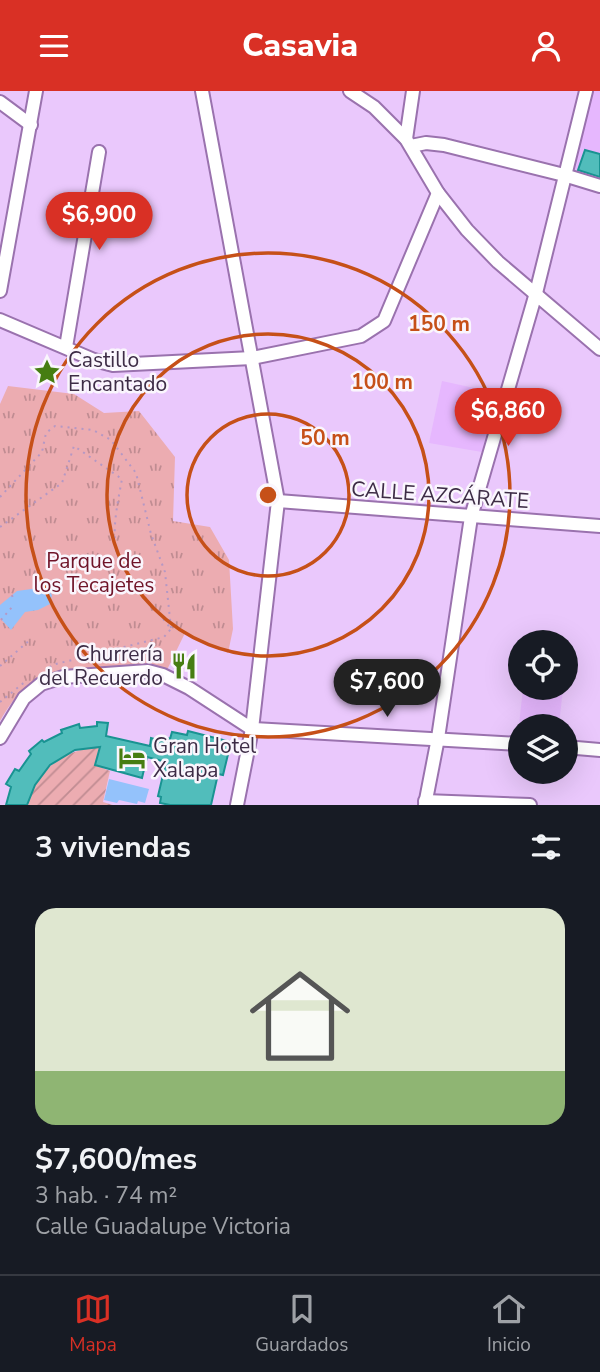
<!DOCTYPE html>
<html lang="es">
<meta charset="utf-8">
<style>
body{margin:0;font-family:"Nunito Sans",sans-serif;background:#20242c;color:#f1f3f6;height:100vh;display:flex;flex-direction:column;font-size:26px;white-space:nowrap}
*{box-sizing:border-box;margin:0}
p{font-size:23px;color:#9ea1a6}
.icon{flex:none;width:38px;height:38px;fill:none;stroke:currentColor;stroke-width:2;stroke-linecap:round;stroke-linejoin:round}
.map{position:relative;height:714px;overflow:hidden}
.panel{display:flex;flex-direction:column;background:#171b24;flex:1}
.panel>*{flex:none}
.controls{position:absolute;left:508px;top:539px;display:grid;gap:14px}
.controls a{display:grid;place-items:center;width:70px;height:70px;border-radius:50%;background:#171b24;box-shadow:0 7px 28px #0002;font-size:35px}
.price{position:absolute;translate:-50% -60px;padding:0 16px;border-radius:24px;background:#d93025;color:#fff;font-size:23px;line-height:46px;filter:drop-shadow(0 2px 4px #0008)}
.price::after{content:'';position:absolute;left:50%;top:42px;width:21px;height:16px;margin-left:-10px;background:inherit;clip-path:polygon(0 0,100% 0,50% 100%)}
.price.on{background:#222;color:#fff}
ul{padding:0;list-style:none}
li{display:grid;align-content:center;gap:14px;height:371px;padding:0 35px}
li span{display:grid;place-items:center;height:217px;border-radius:21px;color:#555}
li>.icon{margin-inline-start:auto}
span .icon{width:126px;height:126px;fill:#fffc;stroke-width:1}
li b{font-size:30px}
h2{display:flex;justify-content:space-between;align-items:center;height:84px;padding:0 35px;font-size:30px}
header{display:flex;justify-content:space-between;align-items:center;height:91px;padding:0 35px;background:#d93025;color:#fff;font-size:32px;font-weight:800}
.tabs{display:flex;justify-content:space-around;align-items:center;height:98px;border-top:2px solid #363941;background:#171b24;font-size:19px;color:#9ea1a6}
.tabs a{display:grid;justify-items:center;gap:4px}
.tabs .on{color:#d93025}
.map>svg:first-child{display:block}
.built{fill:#e6b7fe}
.grass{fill:url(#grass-tufts)}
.garden{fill:url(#garden-furrows)}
.water{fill:#94c2fb}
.building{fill:#51bdbb;stroke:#199392;stroke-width:2}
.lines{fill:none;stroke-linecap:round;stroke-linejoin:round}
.minor-casing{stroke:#9a72ae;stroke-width:16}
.path{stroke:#b598c4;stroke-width:2;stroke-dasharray:2 5;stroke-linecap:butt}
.minor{stroke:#fff;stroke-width:12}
.ring{fill:none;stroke:#c65018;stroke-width:3.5}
.labels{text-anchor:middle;stroke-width:5;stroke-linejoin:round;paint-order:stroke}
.poi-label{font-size:21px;fill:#3d2c46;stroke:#faf6fd;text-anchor:start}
.street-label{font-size:21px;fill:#3d2c46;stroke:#faf6fd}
.park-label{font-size:21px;fill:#6f1328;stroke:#faf6fd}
.centre{fill:#c65018;stroke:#faf6fd;stroke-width:3.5}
.ring-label{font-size:21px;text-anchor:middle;font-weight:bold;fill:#c65018;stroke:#faf6fd;stroke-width:5;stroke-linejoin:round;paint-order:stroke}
</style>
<header><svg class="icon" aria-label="menu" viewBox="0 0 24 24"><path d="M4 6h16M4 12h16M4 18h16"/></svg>Casavia<svg class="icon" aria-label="person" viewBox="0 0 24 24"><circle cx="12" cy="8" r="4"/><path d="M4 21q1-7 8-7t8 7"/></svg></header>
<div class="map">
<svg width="600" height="714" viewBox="0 0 600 714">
<defs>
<pattern id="grass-tufts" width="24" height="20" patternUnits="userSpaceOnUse" patternTransform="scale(1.75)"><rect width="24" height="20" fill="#ecacb1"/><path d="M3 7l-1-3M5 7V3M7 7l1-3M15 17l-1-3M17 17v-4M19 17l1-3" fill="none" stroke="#c08c92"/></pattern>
<pattern id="garden-furrows" width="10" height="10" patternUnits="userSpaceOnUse" patternTransform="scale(1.75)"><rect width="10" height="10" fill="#ecacb1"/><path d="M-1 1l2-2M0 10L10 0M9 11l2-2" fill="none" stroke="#c08c92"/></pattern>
</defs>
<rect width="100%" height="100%" fill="#eac8fc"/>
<g class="built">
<path d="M 590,0 L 600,0 L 600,88 L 569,81 Z"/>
<path d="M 442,290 L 497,302 L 482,361 L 429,352 Z"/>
<path d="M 523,597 L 563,597 L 559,635 L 520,635 L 520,652 L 517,652 Z"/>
</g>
<path class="grass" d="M 8,295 L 74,303 L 104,322 L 139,320 L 175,366 L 173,430 L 210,436 L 229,469 L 233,538 L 228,562 L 185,542 L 166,581 L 148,575 L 62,580 C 30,588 16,602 0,630 L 0,313 Z"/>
<path class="garden" d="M 97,656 L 99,657 L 95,674 L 110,680 L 103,711 L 113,714 L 27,714 C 35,679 64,659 97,656 Z"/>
<g class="water">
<path d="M 46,496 L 52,504 L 50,513 L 38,519 L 25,521 L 11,539 L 0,527 L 0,514 L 17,500 Z"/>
<path d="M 109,688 L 149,698 L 145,712 L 138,710 L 137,713 L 119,709 L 117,712 L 104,709 Z"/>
</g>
<g class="building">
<path d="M 585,59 L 600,63 L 600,86 L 578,79 Z"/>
<path d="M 97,631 L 108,632 L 106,645 L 150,655 L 151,647 L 162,650 L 163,646 L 170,648 L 172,641 L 187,644 L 188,640 L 231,651 L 223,684 L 218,683 L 211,714 L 170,714 L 160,712 L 161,706 L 158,705 L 166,671 L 147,666 L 142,687 L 95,674 L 100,656 L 75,659 L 50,674 L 35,694 L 27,714 L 6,714 L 11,696 L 6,693 L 15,678 L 19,680 L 31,663 L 29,660 L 42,649 L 44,651 L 62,642 L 61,639 L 79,633 L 80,637 L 97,635 Z"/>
</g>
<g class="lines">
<g class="minor-casing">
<g id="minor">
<path d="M 202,0 L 278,410 L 252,638 L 237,714"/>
<path d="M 350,0 L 374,16 L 406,48 L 438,102 L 467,139 L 498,171 L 600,258"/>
<path d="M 0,11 L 31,34"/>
<path d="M 406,48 L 413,0"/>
<path d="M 411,55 L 426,52 L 444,54 L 564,84 L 600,95"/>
<path d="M 0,200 L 36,0"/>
<path d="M 0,229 L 94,269 L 113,274 L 252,267 L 361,245 L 384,230 L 438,102"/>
<path d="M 66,256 L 99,61"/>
<path d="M 278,410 L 600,435"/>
<path d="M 0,647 L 24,607 L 41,593 L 63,586 L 148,580 L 163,584 L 189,597 L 252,638 L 520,653"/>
<path d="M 565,656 L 600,659"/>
<path d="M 425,710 L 530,714"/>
<path d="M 425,714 L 438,647 L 471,426 L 536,202 L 586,0"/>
</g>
</g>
<g class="path">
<path d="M 0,406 L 42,361 L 46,342 L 55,335 L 93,339 L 111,349 L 136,382 L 151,443 L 165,481 L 171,537"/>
<path d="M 0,436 L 62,392 L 74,355 L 122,388 C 118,410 112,436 116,459 C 121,484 155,516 171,538 L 164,546 L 56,573 L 46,578"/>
<path d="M 12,504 L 13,508"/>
<path d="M 1,529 L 12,516"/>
<path d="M 0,575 L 31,548"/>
<path d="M 0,611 L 26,590"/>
</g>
<use href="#minor" class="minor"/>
</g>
<g class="ring">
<circle cx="268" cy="404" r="81"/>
<circle cx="268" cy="404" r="161"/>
<circle cx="268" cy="404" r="242"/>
</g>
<defs>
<g id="sight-bare" transform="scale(2.1)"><path d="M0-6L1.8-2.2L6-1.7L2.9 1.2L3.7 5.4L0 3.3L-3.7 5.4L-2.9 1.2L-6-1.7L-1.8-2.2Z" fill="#467d12" stroke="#faf6fd" stroke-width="2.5" paint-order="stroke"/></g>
<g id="restaurant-bare" transform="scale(2.1)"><path d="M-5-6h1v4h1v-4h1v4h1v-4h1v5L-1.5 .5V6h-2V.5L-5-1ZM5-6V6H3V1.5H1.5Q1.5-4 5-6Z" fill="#467d12" stroke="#faf6fd" stroke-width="2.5" paint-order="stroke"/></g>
<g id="hotel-bare" transform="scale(2.1)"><path d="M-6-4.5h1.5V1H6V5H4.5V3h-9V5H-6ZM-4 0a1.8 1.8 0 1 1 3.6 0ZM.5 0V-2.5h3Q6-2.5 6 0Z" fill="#467d12" stroke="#faf6fd" stroke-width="2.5" paint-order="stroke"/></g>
</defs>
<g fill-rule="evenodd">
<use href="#sight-bare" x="47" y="281"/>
<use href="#restaurant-bare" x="184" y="575"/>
<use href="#hotel-bare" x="132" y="667"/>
</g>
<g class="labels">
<g class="poi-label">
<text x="68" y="276">Castillo<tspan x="68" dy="24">Encantado</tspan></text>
<text x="163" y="570" text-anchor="end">Churrería<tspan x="163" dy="24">del Recuerdo</tspan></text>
<text x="153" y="662">Gran Hotel<tspan x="153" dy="24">Xalapa</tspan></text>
</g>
<g class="street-label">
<text transform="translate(440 404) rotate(4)" y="7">CALLE AZCÁRATE</text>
</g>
<g class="park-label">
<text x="94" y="477">Parque de<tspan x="94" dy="24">los Tecajetes</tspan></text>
</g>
</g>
<circle cx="268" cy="404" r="10" class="centre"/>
<g class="ring-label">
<text x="439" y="240">150 m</text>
<text x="382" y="298">100 m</text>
<text x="325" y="354">50 m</text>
</g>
</svg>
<div class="controls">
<a><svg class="icon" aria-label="locate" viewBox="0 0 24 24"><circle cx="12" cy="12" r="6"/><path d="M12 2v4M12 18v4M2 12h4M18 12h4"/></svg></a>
<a><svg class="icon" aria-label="layers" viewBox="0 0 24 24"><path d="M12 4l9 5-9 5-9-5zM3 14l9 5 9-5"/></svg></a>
</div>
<b class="price" style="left:99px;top:161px">$6,900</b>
<b class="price" style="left:508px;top:357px">$6,860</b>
<b class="price on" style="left:387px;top:628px">$7,600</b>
</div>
<section class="panel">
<h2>3 viviendas<svg class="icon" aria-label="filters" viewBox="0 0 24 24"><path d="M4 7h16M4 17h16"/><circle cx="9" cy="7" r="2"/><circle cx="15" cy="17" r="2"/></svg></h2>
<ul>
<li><span style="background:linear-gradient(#dfe7d0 75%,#8fb573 0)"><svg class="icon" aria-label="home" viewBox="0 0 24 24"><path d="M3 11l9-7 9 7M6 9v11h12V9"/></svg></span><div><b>$7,600/mes</b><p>3 hab. · 74 m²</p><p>Calle Guadalupe Victoria</p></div></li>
</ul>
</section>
<nav class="tabs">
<a class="on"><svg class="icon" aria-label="map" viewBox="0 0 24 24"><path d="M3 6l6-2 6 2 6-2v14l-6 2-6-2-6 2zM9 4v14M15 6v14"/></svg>Mapa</a>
<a><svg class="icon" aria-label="saved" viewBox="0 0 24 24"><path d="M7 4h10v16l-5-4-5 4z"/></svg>Guardados</a>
<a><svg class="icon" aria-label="home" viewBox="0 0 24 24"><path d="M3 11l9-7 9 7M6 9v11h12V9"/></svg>Inicio</a>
</nav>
